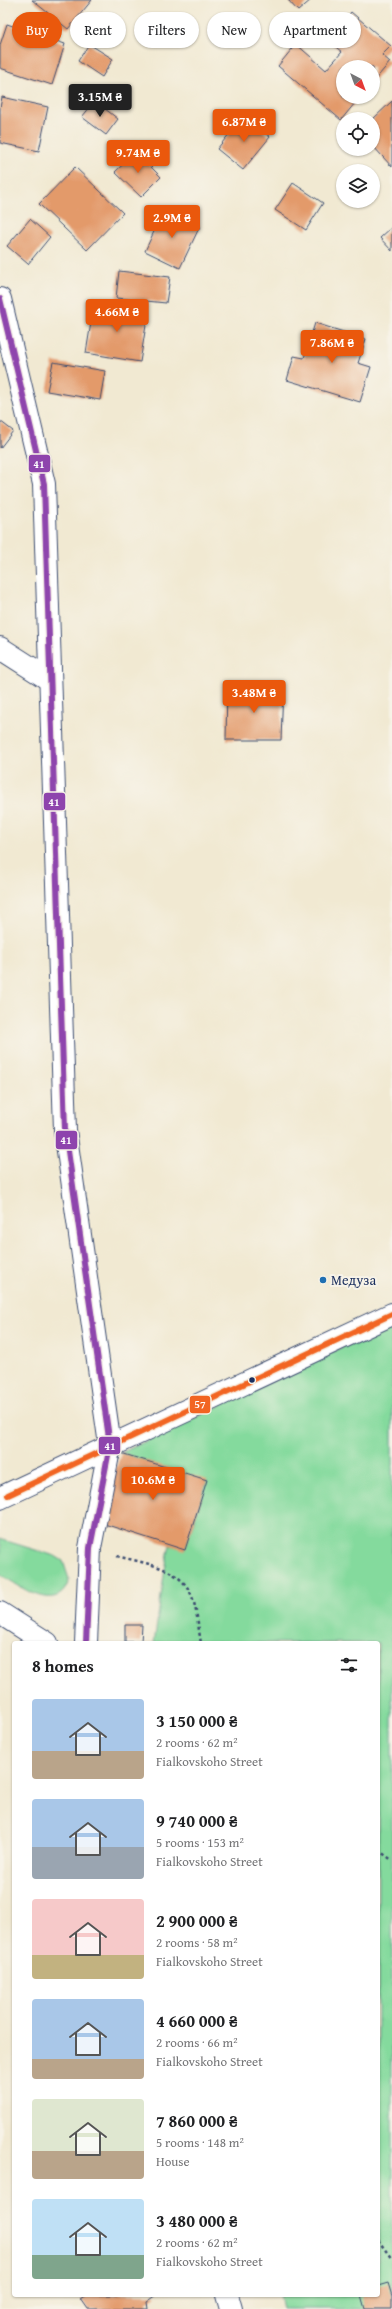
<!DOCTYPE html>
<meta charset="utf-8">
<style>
body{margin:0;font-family:"Gentium Book Plus",serif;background:#f6f6f6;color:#202124;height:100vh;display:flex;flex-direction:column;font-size:15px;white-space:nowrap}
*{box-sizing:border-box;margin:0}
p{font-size:13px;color:#757577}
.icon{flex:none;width:22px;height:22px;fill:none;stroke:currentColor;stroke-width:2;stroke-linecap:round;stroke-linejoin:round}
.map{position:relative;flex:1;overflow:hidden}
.details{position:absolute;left:12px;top:1641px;width:368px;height:656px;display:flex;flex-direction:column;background:#fff;border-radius:4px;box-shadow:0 1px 3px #0004}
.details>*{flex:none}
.top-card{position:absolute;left:12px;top:12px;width:368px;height:36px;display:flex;gap:8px}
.needle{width:26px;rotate:139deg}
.buttons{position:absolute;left:336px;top:60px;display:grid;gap:8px}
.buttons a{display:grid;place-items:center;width:44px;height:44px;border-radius:50%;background:#fff;box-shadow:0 1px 3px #0004;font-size:20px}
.price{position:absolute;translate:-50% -34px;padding:0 9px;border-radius:4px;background:#ea580c;color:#fff;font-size:13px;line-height:26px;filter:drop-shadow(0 1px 2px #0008)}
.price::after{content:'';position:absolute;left:50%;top:24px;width:12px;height:9px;margin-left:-6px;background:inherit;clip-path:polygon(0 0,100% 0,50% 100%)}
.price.selected{background:#222;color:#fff}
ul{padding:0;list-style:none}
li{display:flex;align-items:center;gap:12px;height:100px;padding:0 20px}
li span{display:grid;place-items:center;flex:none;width:112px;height:80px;border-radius:4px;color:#555}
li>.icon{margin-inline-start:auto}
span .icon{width:48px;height:48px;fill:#fffc;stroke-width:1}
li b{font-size:17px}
h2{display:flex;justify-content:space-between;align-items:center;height:48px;padding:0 20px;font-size:17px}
.pill{padding:0 14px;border-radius:18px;background:#fff;box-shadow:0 1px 3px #0004;font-size:14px;line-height:36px}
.pill.selected{background:#ea580c;color:#fff}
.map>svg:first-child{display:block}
.green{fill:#84da9d;stroke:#50847e}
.building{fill:#e39a6a}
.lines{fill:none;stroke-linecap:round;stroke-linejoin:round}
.minor-casing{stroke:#3b4b6f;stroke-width:24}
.path{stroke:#3b4b6f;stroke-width:2.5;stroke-dasharray:3 3;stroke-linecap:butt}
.minor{stroke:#fff;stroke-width:22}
.bus-1-casing{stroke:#f7f3e8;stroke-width:9}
.bus-2-casing{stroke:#f7f3e8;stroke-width:9}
.bus-1{stroke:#f26522;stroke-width:6}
.bus-2{stroke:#8e44ad;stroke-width:6}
.poi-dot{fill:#1f6fb2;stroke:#f7f3e8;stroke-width:1.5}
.bus-dot{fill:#1b2f5e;stroke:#f7f3e8;stroke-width:1.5}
.labels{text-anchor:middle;stroke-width:4;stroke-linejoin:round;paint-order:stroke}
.poi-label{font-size:14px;fill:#1b2f5e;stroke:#f7f3e8;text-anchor:start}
.line-badge{stroke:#f7f3e8;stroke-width:1.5}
.badge-label{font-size:11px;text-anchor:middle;font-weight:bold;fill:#fff}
</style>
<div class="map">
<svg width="392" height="2309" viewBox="0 0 392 2309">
<rect width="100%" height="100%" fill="#f7f3e8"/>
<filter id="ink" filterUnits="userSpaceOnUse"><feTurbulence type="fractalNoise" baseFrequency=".025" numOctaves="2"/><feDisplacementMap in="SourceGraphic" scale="8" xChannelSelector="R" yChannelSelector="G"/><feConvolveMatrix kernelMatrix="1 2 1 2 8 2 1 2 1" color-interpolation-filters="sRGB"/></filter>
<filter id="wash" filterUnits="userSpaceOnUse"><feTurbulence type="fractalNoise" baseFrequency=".012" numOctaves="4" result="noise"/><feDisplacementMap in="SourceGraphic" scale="16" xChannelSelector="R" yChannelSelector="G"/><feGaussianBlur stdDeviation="0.9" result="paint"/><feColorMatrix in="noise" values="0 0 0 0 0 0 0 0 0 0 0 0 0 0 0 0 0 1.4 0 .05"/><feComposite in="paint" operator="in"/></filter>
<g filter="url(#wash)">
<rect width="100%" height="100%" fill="#f1e9d2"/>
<g class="green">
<path d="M 392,1323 L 392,2309 L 282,2309 L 279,2295 L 378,2295 L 378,1643 L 154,1643 L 165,1569 L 170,1545 L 185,1549 L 207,1481 L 121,1453 Z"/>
<path d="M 0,1539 L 55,1556 L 63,1561 L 69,1579 C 60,1617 19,1586 0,1574 Z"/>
</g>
<g id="blocks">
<g class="building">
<path d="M 32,0 L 92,0 L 68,29 Z"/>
<path d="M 288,0 L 311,0 L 298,11 Z"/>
<path d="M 351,12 L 391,46 L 382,55 L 390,62 L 373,82 L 373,67 L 343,67 L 343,97 L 360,97 L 341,120 L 278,66 L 296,44 L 326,70 L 342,52 L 327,40 Z"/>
<path d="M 7,24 L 65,44 L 52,85 L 0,68 L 0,45 Z"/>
<path d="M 89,44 L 113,59 L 102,77 L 78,61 Z"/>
<path d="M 2,97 L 48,107 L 39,151 L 0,143 L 0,108 Z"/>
<path d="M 95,101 L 118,119 L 106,135 L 82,117 Z"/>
<path d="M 392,101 L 392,167 L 373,146 L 373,119 Z"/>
<path d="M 244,116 L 270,137 L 243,170 L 217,149 Z"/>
<path d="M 136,152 L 161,177 L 141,197 L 115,172 Z"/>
<path d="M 75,167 L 123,213 L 87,250 L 39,204 Z"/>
<path d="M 293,183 L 323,203 L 306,230 L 275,210 Z"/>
<path d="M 164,210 L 200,226 L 180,268 L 145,251 Z"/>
<path d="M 30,219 L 50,237 L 28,264 L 7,246 Z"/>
<path d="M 392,227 L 392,251 L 380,238 Z"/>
<path d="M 119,271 L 170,277 L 166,303 L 116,298 Z"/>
<path d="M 94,304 L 148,313 L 140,362 L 86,353 Z"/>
<path d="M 315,323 L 366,339 L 358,363 L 371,367 L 360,402 L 287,380 L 294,356 L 304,358 Z"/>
<path d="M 53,362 L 105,371 L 100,400 L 47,391 Z"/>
<path d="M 0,421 L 13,431 L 0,448 Z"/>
<path d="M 227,687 L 283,688 L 281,740 L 226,740 Z"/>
<path d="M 121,1453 L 207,1480 L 185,1550 L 98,1522 Z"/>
<path d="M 125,1625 L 142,1625 L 141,1642 L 125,1642 Z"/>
<path d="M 388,2283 L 392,2296 L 392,2309 L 365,2309 L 361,2295 L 378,2295 L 378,2286 Z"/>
<path d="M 87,2295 L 157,2295 L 147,2302 L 148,2309 L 88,2309 L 81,2299 Z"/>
</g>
</g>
</g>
<g filter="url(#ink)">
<use href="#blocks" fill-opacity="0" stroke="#3b4b6f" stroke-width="1"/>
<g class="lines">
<g class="minor-casing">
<g id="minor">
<path d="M 0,299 L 44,484 L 65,1130 L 110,1445 L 90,1548 L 86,1643"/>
<path d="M 0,648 L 50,680"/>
<path d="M 0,1498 L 392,1314"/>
<path d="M 0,1613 L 47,1643"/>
<path d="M 227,2295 L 231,2309"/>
</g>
</g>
<g class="path">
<path d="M 117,1556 C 142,1563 177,1566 190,1592 C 197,1606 198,1627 201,1643"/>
<path d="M 378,1850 L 392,1860"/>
<path d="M 378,2240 L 392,2259"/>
</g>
<use href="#minor" class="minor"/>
<g class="bus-1-casing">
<path id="bus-1" d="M 8,1495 L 392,1314"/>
</g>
<g class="bus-2-casing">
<path id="bus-2" d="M 0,299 L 44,484 L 65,1130 L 110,1445 L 90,1548 L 86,1643"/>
</g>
<use href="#bus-1" class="bus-1"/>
<use href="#bus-2" class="bus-2"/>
</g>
</g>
<circle class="poi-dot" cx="323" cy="1280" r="4"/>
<circle class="bus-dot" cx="252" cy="1380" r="3.5"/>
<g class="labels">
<g class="poi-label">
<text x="331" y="1285">Медуза</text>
</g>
</g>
<g class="line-badge">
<rect x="28" y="454" width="23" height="19" rx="4" fill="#8e44ad"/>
<rect x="43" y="792" width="23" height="19" rx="4" fill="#8e44ad"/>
<rect x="55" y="1130" width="23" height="20" rx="4" fill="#8e44ad"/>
<rect x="189" y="1395" width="22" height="19" rx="4" fill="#f26522"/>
<rect x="98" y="1436" width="23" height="19" rx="4" fill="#8e44ad"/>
</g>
<g class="badge-label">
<text x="39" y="468">41</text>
<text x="54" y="806">41</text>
<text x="66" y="1144">41</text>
<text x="200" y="1408">57</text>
<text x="110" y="1450">41</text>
</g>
</svg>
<div class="buttons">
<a><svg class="needle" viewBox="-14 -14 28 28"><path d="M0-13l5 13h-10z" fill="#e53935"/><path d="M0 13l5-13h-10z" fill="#757577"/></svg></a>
<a><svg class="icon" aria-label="locate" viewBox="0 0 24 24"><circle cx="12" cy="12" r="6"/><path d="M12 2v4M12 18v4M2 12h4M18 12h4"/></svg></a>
<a><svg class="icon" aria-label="layers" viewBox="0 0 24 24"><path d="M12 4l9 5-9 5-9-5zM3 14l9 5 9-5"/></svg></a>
</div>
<b class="price selected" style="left:100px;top:118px">3.15M ₴</b>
<b class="price" style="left:244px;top:143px">6.87M ₴</b>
<b class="price" style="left:138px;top:174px">9.74M ₴</b>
<b class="price" style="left:172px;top:239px">2.9M ₴</b>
<b class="price" style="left:117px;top:333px">4.66M ₴</b>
<b class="price" style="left:332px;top:364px">7.86M ₴</b>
<b class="price" style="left:254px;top:714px">3.48M ₴</b>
<b class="price" style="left:153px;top:1501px">10.6M ₴</b>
<div class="top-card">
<a class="pill selected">Buy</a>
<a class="pill">Rent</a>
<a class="pill">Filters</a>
<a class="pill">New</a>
<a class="pill">Apartment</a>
</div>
<section class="details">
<h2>8 homes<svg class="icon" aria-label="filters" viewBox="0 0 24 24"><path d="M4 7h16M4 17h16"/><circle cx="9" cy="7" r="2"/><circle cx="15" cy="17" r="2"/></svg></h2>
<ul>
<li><span style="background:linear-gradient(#a9c7e8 65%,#b9a48a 0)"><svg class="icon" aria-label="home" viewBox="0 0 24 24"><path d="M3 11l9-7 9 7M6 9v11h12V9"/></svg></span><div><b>3 150 000 ₴</b><p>2 rooms · 62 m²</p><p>Fialkovskoho Street</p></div></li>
<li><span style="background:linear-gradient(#a9c7e8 60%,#9aa5b1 0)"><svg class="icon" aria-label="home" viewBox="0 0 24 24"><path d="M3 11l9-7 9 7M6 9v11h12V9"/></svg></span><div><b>9 740 000 ₴</b><p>5 rooms · 153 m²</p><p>Fialkovskoho Street</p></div></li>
<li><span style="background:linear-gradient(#f6c9c9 70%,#c2b280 0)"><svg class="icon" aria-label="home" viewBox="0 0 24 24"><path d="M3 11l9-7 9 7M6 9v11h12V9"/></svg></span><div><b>2 900 000 ₴</b><p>2 rooms · 58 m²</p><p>Fialkovskoho Street</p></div></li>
<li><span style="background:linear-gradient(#a9c7e8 75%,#b9a48a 0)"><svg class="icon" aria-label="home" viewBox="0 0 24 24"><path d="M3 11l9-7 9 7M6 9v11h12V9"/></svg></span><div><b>4 660 000 ₴</b><p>2 rooms · 66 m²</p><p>Fialkovskoho Street</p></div></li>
<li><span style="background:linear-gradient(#dfe7d0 65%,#b9a48a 0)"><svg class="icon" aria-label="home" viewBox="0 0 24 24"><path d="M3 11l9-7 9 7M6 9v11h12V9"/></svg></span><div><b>7 860 000 ₴</b><p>5 rooms · 148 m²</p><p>House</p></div></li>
<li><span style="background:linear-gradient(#bfe0f5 70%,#7fa58c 0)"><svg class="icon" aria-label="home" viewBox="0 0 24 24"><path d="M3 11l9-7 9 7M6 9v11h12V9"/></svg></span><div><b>3 480 000 ₴</b><p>2 rooms · 62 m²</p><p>Fialkovskoho Street</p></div></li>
</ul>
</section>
</div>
